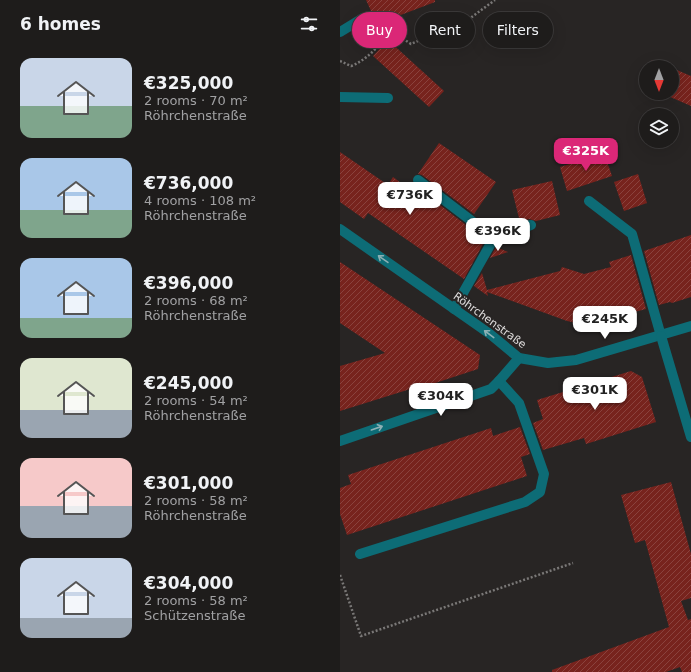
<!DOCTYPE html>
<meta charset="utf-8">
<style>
body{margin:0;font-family:"DejaVu Sans",sans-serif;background:#2b2928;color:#f1f3f6;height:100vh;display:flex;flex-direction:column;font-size:15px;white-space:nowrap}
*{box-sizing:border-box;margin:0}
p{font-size:13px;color:#a1a1a3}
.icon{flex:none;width:22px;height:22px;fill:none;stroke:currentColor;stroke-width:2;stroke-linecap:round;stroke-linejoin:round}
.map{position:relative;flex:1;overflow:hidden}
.details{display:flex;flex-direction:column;background:#1e1c1b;width:340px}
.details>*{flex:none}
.banner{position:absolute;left:12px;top:12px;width:279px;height:36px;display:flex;gap:8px}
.needle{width:26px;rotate:180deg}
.fabs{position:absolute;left:299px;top:60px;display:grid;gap:8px}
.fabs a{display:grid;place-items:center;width:40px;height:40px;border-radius:50%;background:#1e1c1b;box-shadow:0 4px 16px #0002,0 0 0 1px #3c3a3a;font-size:20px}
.price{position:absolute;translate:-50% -34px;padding:0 9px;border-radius:8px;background:#fff;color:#222;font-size:13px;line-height:26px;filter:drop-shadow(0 1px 2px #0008)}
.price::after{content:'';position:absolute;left:50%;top:24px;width:12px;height:9px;margin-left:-6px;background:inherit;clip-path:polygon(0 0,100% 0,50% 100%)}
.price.active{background:#db2777;color:#fff}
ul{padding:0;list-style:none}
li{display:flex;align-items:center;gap:12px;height:100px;padding:0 20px}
li span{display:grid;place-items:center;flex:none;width:112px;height:80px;border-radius:12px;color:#555}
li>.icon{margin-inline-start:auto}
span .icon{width:48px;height:48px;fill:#fffc;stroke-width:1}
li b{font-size:17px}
h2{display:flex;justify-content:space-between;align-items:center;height:48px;padding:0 20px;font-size:17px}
.tag{padding:0 14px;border-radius:18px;background:#1e1c1b;box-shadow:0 4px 16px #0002,0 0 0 1px #3c3a3a;font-size:14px;line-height:36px}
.tag.active{background:#db2777;color:#fff}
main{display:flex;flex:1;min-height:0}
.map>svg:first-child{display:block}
.building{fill:url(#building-hatch)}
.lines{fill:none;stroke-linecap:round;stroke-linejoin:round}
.path{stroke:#7a7877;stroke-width:2.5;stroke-dasharray:2 2;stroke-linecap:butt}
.service{stroke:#0d6c76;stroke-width:10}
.minor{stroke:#0d6c76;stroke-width:10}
.oneway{stroke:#8cb0b4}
.labels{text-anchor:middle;stroke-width:4;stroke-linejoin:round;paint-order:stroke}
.street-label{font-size:11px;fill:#e0dede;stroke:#282524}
</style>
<main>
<section class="details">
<h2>6 homes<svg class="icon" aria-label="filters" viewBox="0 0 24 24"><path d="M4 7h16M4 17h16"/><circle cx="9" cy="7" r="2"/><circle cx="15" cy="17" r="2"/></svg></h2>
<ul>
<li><span style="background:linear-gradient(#c9d6e8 60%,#7fa58c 0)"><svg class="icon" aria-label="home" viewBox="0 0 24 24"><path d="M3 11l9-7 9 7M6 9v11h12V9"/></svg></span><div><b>€325,000</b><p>2 rooms · 70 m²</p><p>Röhrchenstraße</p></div></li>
<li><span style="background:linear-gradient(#a9c7e8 65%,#7fa58c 0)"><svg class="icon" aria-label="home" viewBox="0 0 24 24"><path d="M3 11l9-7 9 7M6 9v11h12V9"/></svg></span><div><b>€736,000</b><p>4 rooms · 108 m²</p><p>Röhrchenstraße</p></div></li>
<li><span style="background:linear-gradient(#a9c7e8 75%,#7fa58c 0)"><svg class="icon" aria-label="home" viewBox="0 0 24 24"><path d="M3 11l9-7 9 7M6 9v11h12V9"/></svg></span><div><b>€396,000</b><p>2 rooms · 68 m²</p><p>Röhrchenstraße</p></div></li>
<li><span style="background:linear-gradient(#dfe7d0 65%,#9aa5b1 0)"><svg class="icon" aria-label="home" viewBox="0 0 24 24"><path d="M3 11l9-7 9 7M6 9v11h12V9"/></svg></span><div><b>€245,000</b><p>2 rooms · 54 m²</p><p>Röhrchenstraße</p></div></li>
<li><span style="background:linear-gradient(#f6c9c9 60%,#9aa5b1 0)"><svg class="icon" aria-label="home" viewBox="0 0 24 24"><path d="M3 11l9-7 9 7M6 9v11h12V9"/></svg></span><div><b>€301,000</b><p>2 rooms · 58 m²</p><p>Röhrchenstraße</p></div></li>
<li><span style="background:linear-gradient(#c9d6e8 75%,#9aa5b1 0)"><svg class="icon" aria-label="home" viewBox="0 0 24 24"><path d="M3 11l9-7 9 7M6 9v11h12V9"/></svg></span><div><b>€304,000</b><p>2 rooms · 58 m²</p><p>Schützenstraße</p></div></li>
</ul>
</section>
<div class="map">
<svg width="351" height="672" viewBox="0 0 351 672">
<defs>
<pattern id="building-hatch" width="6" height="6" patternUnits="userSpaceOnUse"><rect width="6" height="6" fill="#77231d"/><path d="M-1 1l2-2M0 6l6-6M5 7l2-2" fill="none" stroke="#8a423d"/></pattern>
</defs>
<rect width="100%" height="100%" fill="#282524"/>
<g class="building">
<path d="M 26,0 L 95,0 L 95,2 L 37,24 Z"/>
<path d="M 48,40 L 104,91 L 89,107 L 33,56 Z"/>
<path d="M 312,60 L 329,67 L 309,67 Z"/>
<path d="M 332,68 L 351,76 L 351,106 L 321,93 L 332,93 Z"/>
<path d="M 306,73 L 306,87 L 301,85 Z"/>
<path d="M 99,143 L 156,182 L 134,214 L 82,175 L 78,174 Z"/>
<path d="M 0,152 L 48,185 L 53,177 L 68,188 L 72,182 L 74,185 L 126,225 L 125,227 L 136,235 L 129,237 L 144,242 L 124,279 L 28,213 L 24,219 L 0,202 Z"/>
<path d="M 264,153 L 272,176 L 227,191 L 220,167 Z"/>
<path d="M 298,174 L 307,203 L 284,211 L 274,182 Z"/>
<path d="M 212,181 L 220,215 L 196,221 L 189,219 L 180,222 L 172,190 Z"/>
<path d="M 351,235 L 351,297 L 332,303 L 330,302 L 319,305 L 304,251 Z"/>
<path d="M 156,247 L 168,252 L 150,258 Z"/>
<path d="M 291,255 L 306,309 L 256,322 L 241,324 L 227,321 L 147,292 L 148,296 L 134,286 L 142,273 L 147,290 L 220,271 L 222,267 L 244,274 L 271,267 L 269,262 Z"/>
<path d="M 0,262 L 140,355 L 138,369 L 80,388 L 80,386 L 0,411 L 0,366 L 45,353 L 0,323 Z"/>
<path d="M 291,371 L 302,377 L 316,422 L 246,444 L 244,438 L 203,450 L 193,423 L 203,419 L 197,400 Z"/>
<path d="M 180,427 L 190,454 L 181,457 L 187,476 L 7,535 L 0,514 L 0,488 L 11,484 L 8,475 L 151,428 L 153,436 Z"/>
<path d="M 331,482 L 351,554 L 351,598 L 341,601 L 348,620 L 351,619 L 351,672 L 342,672 L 340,667 L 326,672 L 212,672 L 212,670 L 329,627 L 305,540 L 295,543 L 281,495 Z"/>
</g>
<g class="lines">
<g class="path">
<path d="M 0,61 L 11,66 C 27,60 38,46 49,35 L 59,36 L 71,44 L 129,19 L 155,0"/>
<path d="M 0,575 L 21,636 L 233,563"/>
</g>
<g class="service">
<path d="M 0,32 L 23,18"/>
<path d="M 0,97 L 48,98"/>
<path d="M 78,180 L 154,238"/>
<path d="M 249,201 L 292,234 L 321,336"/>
<path d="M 114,309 L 154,238 L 191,225"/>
<path d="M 20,554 L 185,502 L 200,492 L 204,474 L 179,403 L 159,381"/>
</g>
<g class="minor">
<path d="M 0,229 L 150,334 L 179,358 L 208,363 L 236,360 L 351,326"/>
<path d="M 321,336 L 351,437"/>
<path d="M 0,441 L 151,389 L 159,381 L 179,358"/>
</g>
</g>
<defs><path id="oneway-shaft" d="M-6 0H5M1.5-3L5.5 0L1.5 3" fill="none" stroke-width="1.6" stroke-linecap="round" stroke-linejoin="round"/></defs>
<g class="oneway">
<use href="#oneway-shaft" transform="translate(43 259) rotate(-145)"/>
<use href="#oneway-shaft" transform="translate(149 334) rotate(-143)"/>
<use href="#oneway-shaft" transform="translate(37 428) rotate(-19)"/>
</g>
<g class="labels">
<g class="street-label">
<text transform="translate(150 320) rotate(36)" y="4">Röhrchenstraße</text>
</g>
</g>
</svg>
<div class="fabs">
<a><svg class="needle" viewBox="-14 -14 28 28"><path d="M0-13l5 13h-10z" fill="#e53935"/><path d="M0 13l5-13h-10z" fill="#a1a1a3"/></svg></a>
<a><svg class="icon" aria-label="layers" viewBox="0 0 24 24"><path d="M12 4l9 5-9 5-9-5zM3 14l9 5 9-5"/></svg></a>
</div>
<b class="price active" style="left:246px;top:172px">€325K</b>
<b class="price" style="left:70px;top:216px">€736K</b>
<b class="price" style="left:158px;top:252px">€396K</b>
<b class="price" style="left:265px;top:340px">€245K</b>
<b class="price" style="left:255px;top:411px">€301K</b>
<b class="price" style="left:101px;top:417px">€304K</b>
<div class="banner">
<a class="tag active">Buy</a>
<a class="tag">Rent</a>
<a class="tag">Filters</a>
</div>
</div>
</main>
